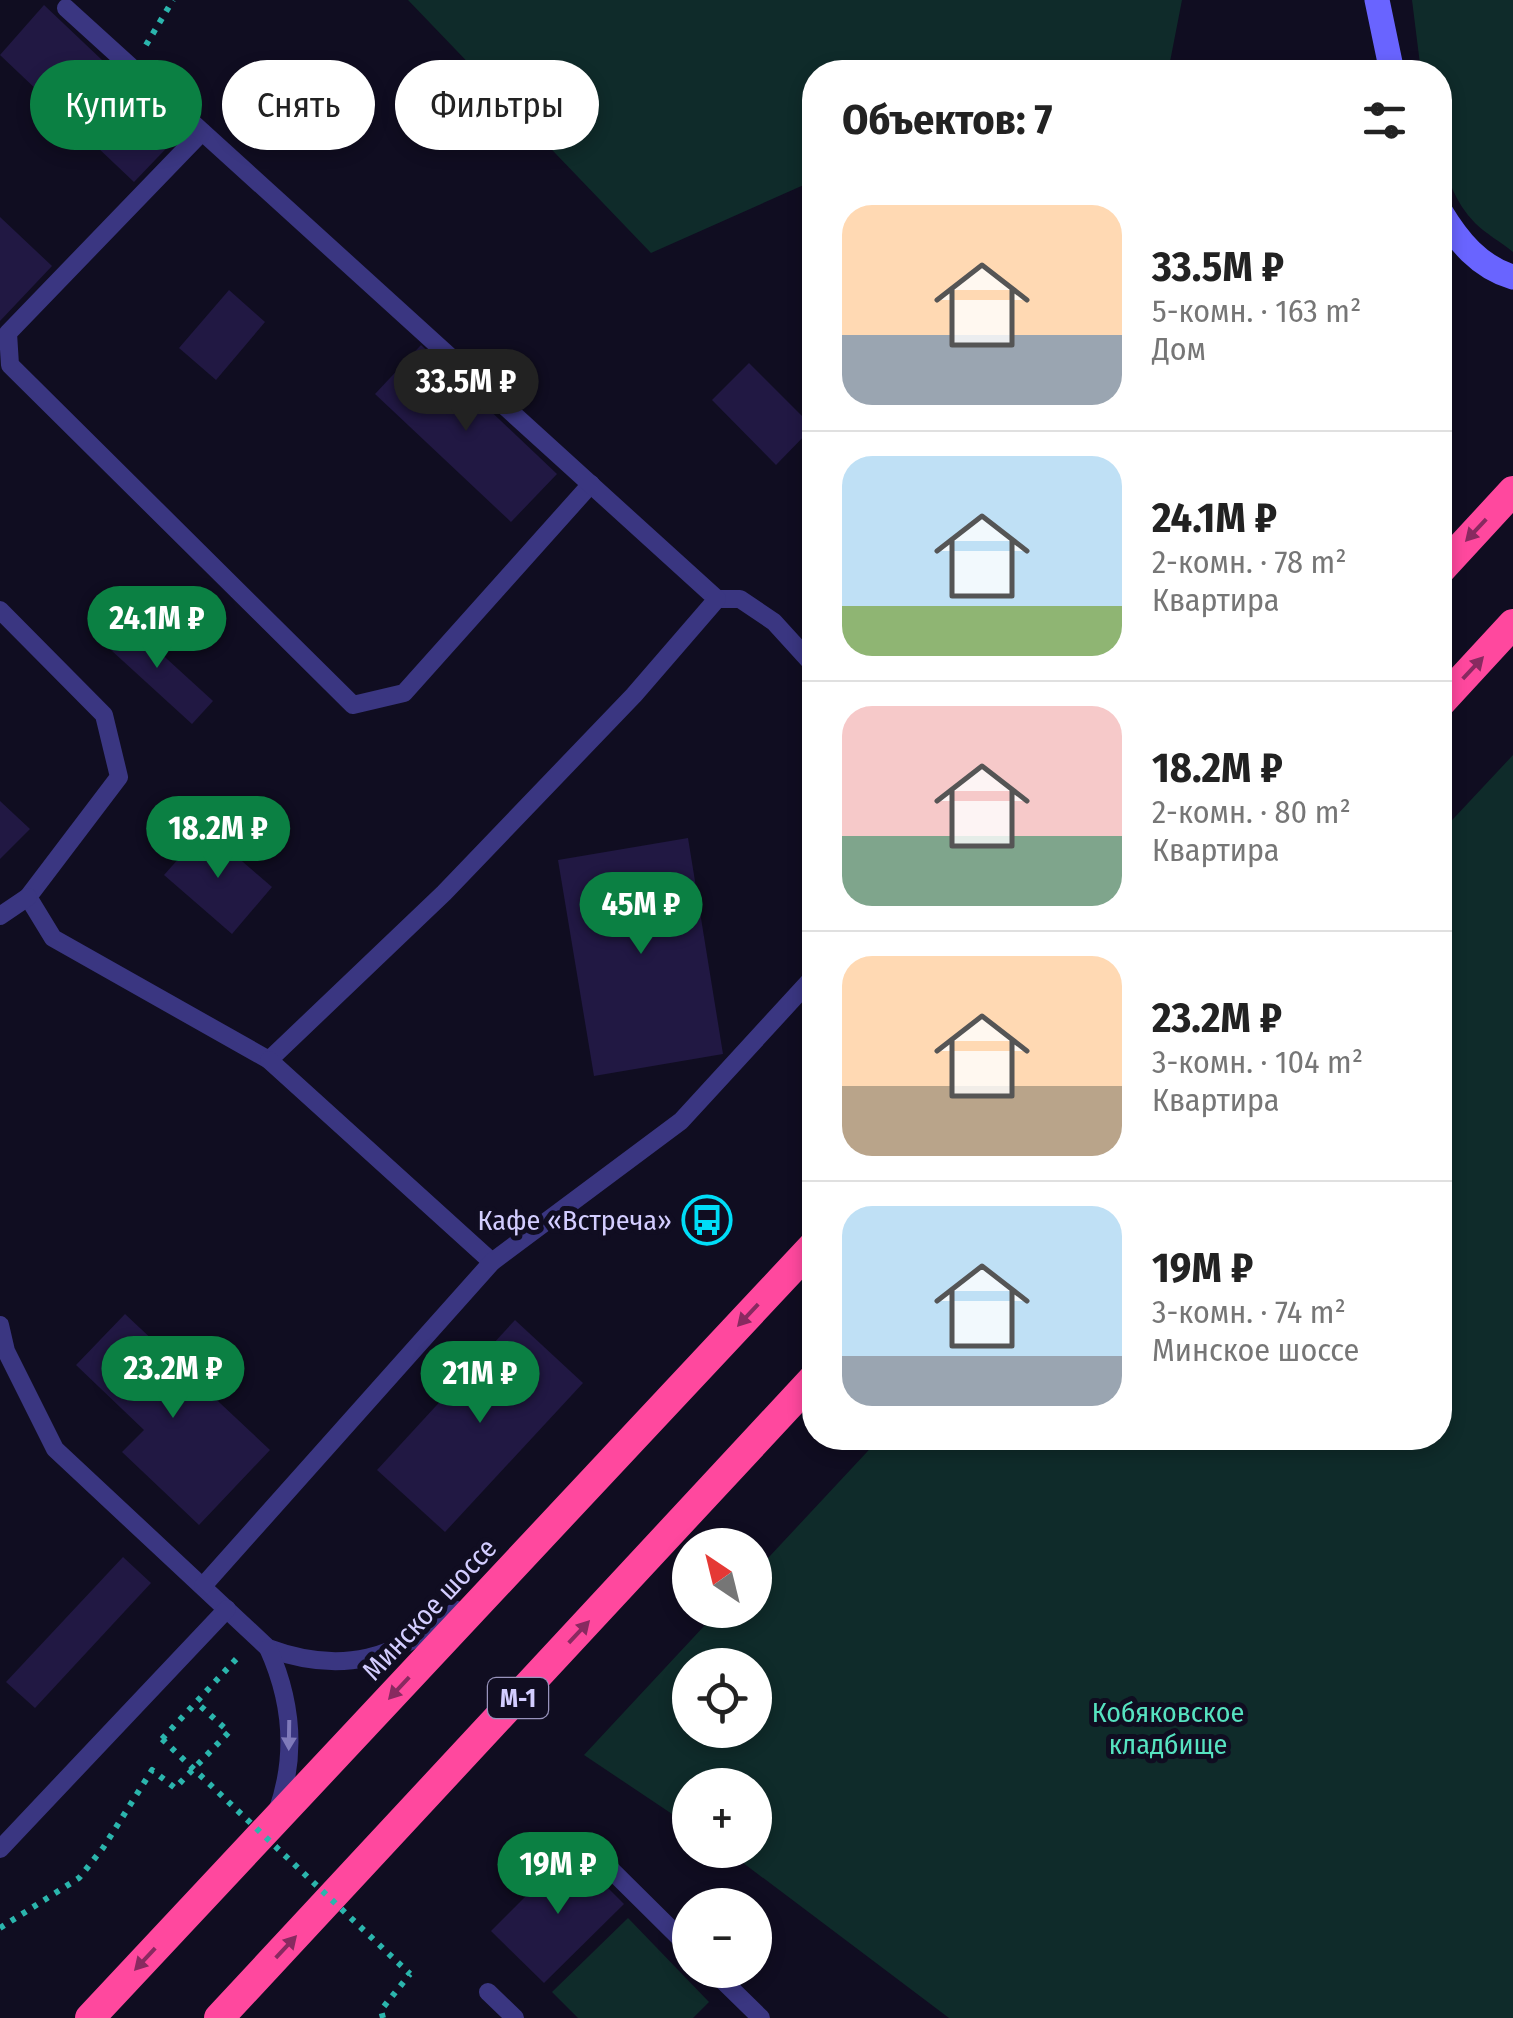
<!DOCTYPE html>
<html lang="ru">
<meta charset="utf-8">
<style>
body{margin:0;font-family:"Fira Sans Condensed",sans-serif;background:#f2f2f2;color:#222;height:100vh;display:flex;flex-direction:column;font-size:38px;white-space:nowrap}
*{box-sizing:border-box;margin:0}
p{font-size:32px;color:#767676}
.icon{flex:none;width:55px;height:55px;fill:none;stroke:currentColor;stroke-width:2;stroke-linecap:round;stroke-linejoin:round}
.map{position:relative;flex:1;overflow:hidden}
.panel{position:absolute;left:802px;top:60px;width:650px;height:1390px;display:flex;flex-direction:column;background:#fff;border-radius:40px;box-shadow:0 5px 15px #0003}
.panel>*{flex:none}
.banner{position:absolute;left:30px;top:60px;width:622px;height:90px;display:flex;gap:20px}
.needle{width:65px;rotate:325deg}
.controls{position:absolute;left:672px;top:1528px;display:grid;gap:20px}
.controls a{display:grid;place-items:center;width:100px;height:100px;border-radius:50%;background:#fff;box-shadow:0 5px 15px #0003;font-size:50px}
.price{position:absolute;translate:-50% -85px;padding:0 22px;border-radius:35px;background:#0b8043;color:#fff;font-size:32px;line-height:65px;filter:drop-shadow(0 2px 5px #0008)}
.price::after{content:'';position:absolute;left:50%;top:60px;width:30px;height:22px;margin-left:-15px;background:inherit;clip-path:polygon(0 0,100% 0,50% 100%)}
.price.selected{background:#222;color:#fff}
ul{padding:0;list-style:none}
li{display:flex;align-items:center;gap:30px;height:250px;padding:0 40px}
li+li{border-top:2px solid #e0e0e0}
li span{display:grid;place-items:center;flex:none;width:280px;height:200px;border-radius:30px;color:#555}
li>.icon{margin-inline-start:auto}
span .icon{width:120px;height:120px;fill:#fffc;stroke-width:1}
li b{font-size:42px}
h2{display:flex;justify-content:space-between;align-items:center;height:120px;padding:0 40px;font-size:42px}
.tag{padding:0 35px;border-radius:45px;background:#fff;box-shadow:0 5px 15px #0003;font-size:35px;line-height:90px}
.tag.selected{background:#0b8043;color:#fff}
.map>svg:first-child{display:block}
.green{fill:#0f2b2a;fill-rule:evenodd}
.building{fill:#211843}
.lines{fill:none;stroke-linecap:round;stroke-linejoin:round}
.path{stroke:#2bb5ad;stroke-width:6;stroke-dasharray:5 8;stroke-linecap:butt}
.lane{stroke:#3a3681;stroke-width:18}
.secondary{stroke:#6964ff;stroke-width:25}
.highway{stroke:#ff489e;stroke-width:30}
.path-bridge{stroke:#2bb5ad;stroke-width:6;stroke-dasharray:5 8;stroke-linecap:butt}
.oneway{fill:#882a60}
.oneway2{fill:#7f7aba}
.labels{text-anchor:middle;stroke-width:10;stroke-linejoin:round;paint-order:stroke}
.shield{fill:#100d21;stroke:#9893bc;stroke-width:2.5}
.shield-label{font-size:25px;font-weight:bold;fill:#d3cdff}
.poi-label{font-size:28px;fill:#d3cdff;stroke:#100d21;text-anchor:end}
.street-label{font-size:28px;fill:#d3cdff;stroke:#100d21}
.park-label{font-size:28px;fill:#56e2c0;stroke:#100d21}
</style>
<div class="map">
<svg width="1513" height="2018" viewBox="0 0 1513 2018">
<rect width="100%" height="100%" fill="#100d21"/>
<g class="green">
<path d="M 408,0 L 1182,0 L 1168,72 L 815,72 L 815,180 L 651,253 Z"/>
<path d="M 1412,0 L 1513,0 L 1513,252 C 1501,242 1486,234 1475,223 C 1435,181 1440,126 1440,72 L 1421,72 Z"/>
<path d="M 1513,755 L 1513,2018 L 949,2018 L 726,1850 L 755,1850 L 755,1785 L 690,1785 L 690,1826 L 584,1755 L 719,1610 L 755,1610 L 755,1572 L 880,1438 L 1440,1438 L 1440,833 ZM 755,1665 L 755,1730 L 690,1730 L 690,1665 Z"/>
<path d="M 628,1918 L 709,2002 L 693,2018 L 578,2018 L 552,1992 Z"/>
</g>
<g class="building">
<path d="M 44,5 L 180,134 L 134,182 L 0,55 Z"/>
<path d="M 0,217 L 52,266 L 0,321 Z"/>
<path d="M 229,290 L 265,322 L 216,380 L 179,348 Z"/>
<path d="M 421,345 L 557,474 L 511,522 L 375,394 Z"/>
<path d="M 749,363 L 813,427 L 776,465 L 712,400 Z"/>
<path d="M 121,617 L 213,701 L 192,724 L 100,640 Z"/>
<path d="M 0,801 L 30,829 L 0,859 Z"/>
<path d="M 205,829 L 272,887 L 232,934 L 164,875 Z"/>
<path d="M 688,838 L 723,1054 L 594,1076 L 558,860 Z"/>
<path d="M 125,1314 L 270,1450 L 199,1525 L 122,1452 L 144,1430 L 76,1365 Z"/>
<path d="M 515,1320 L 583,1383 L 445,1532 L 377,1470 Z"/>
<path d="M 123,1557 L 151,1583 L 35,1708 L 6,1682 Z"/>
<path d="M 571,1851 L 624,1904 L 544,1983 L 491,1931 Z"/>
</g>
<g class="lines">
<g class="path">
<path d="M 146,45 L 173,0"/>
<path d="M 162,1739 L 239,1656"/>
<path d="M 0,1928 L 79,1878 L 103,1848 L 152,1770 L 175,1788 L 229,1732 L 196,1702"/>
<path d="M 383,2018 L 381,2010 L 410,1974"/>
</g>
<g class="lane">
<path d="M 202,132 L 8,333 L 10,365 L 353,705 L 404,693 L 591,484"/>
<path d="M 717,599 L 740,599 L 774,622 L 815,667"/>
<path d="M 0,610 L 104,715 L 119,777 L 28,897 L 53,938 L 269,1060 L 444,893 L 634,695 L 717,599 L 66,8"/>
<path d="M 0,916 L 28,897"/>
<path d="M 269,1060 L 492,1262"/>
<path d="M 0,1325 L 6,1351 L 55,1449 L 268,1648 C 343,1676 397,1658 457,1610"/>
<path d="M 203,1586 L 492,1262 L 681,1121 L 815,975"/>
<path d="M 268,1648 C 292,1701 297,1756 277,1812"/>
<path d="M 584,1843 L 690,1948"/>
<path d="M 0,1849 L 227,1609"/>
<path d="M 712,1970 L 761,2018"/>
<path d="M 488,1992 L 515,2018"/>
</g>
<g class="secondary">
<path d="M 1377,0 L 1392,72"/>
<path d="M 1440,211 C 1458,241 1479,267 1513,277"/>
</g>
<g class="highway">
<path d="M 1440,570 L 1513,491"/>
<path d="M 1440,703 L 1513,624"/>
<path d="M 90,2018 L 815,1244"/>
<path d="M 219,2018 L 815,1377"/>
</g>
<path class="path-bridge" d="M 162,1739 L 410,1974"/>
</g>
<defs><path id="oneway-solid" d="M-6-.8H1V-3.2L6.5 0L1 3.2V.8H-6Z" transform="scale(2.5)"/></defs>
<g class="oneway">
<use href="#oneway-solid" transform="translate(1476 530) rotate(133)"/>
<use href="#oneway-solid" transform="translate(1473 668) rotate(-47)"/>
<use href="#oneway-solid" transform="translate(748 1315) rotate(133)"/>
<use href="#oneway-solid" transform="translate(579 1632) rotate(-47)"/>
<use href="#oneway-solid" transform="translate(399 1688) rotate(133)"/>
<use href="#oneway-solid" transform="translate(286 1947) rotate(-47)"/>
<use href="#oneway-solid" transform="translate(145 1959) rotate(133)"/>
</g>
<use class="oneway2" href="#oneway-solid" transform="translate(289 1735) rotate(91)"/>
<defs>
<g id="bus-ring" transform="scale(2.5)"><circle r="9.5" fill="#100d21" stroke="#00ddf8" stroke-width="1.5"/><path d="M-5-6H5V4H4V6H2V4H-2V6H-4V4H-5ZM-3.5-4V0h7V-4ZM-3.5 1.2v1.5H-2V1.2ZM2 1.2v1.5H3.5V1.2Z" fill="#00ddf8"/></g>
</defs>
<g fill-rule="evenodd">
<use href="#bus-ring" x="707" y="1220"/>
</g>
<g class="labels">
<rect class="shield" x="488" y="1678" width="60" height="40" rx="8"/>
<g class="shield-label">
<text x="518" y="1707">М-1</text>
</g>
<g class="poi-label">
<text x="672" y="1230">Кафе «Встреча»</text>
</g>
<g class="street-label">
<text transform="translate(429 1609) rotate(-47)" y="10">Минское шоссе</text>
</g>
<g class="park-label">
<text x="1168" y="1722">Кобяковское<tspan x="1168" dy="32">кладбище</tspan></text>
</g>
</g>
</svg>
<div class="controls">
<a><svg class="needle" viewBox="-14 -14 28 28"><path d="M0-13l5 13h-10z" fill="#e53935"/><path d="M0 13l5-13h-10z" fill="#767676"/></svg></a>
<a><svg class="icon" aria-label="locate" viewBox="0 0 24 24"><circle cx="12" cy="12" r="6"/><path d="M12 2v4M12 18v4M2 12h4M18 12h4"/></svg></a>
<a>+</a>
<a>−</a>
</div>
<b class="price selected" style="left:466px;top:434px">33.5M ₽</b>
<b class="price" style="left:157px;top:671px">24.1M ₽</b>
<b class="price" style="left:218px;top:881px">18.2M ₽</b>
<b class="price" style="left:641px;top:957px">45M ₽</b>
<b class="price" style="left:173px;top:1421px">23.2M ₽</b>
<b class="price" style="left:480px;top:1426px">21M ₽</b>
<b class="price" style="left:558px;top:1917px">19M ₽</b>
<div class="banner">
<a class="tag selected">Купить</a>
<a class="tag">Снять</a>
<a class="tag">Фильтры</a>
</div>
<section class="panel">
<h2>Объектов: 7<svg class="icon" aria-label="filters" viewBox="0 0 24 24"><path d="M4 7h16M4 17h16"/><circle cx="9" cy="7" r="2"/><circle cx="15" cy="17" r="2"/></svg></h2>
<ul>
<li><span style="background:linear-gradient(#ffd9b3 65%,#9aa5b1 0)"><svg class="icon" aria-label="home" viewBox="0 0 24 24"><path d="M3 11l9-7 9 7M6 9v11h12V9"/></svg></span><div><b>33.5M ₽</b><p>5-комн. · 163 m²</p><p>Дом</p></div></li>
<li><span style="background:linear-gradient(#bfe0f5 75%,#8fb573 0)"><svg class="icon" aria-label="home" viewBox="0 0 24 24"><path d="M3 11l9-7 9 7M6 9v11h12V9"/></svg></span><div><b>24.1M ₽</b><p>2-комн. · 78 m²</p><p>Квартира</p></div></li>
<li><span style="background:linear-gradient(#f6c9c9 65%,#7fa58c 0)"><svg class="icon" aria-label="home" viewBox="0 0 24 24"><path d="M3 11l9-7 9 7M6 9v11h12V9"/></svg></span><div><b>18.2M ₽</b><p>2-комн. · 80 m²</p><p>Квартира</p></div></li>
<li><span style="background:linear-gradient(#ffd9b3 65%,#b9a48a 0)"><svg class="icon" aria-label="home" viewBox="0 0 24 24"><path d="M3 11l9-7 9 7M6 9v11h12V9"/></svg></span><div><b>23.2M ₽</b><p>3-комн. · 104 m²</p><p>Квартира</p></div></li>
<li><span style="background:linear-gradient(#bfe0f5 75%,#9aa5b1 0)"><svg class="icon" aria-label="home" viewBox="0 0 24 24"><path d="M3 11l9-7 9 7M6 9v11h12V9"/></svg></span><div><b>19M ₽</b><p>3-комн. · 74 m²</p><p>Минское шоссе</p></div></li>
</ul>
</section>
</div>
